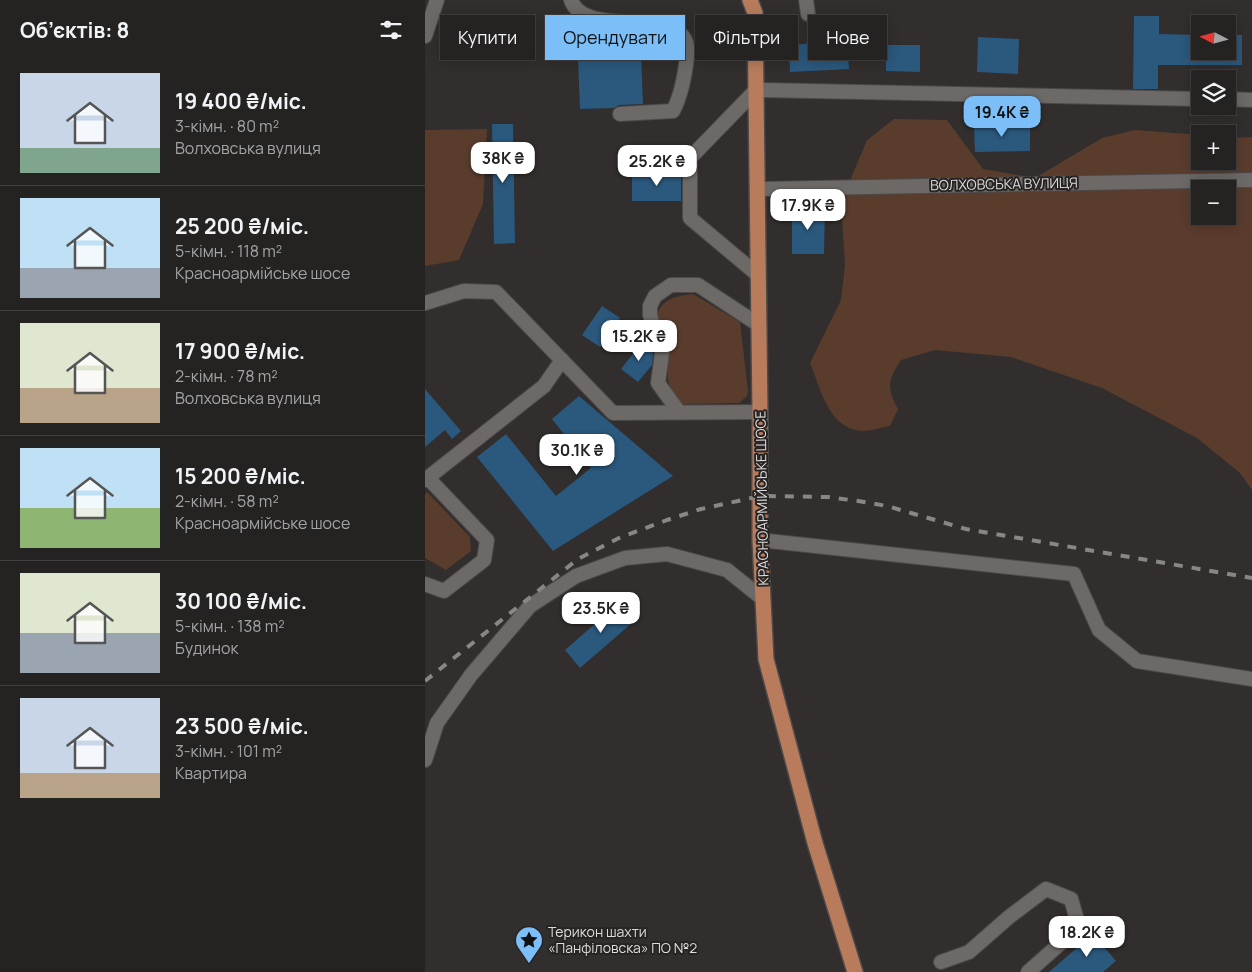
<!DOCTYPE html>
<html lang="uk">
<meta charset="utf-8">
<style>
body{margin:0;font-family:Manrope,sans-serif;background:#2d2a2a;color:#f1f3f6;height:100vh;display:flex;flex-direction:column;font-size:19px;white-space:nowrap}
*{box-sizing:border-box;margin:0}
p{font-size:16px;color:#a3a4a5}
.icon{flex:none;width:28px;height:28px;fill:none;stroke:currentColor;stroke-width:2;stroke-linecap:round;stroke-linejoin:round}
.map{position:relative;flex:1;overflow:hidden}
.sheet{display:flex;flex-direction:column;background:#252222;width:425px}
.sheet>*{flex:none}
.hud{position:absolute;left:15px;top:15px;width:475px;height:45px;display:flex;gap:10px}
.needle{width:32px;rotate:276deg}
.controls{position:absolute;left:766px;top:15px;display:grid;gap:10px}
.controls a{display:grid;place-items:center;width:45px;height:45px;border-radius:0px;background:#252222;box-shadow:0 2px 12px #0003,0 0 0 1px #423f40;font-size:25px}
.price{position:absolute;translate:-50% -42px;padding:0 11px;border-radius:10px;background:#fff;color:#222;font-size:16px;line-height:32px;filter:drop-shadow(0 1px 2px #0008)}
.price::after{content:'';position:absolute;left:50%;top:30px;width:15px;height:11px;margin-left:-8px;background:inherit;clip-path:polygon(0 0,100% 0,50% 100%)}
.price.current{background:#7bbef8;color:#111}
ul{padding:0;list-style:none}
li{display:flex;align-items:center;gap:15px;height:125px;padding:0 20px}
li+li{border-top:1px solid #423f40}
li span{display:grid;place-items:center;flex:none;width:140px;height:100px;border-radius:0px;color:#555}
li>.icon{margin-inline-start:auto}
span .icon{width:60px;height:60px;fill:#fffc;stroke-width:1}
li b{font-size:21px}
h2{display:flex;justify-content:space-between;align-items:center;height:60px;padding:0 20px;font-size:21px}
.tag{padding:0 18px;border-radius:0px;background:#252222;box-shadow:0 2px 12px #0003,0 0 0 1px #423f40;font-size:18px;line-height:45px}
.tag.current{background:#7bbef8;color:#111}
main{display:flex;flex:1;min-height:0}
.map>svg:first-child{display:block}
.green{fill:#5a3c2d;fill-rule:evenodd}
.building{fill:#2b587d}
.lines{fill:none;stroke-linecap:round;stroke-linejoin:round}
.minor-casing{stroke:#4c4949;stroke-width:16}
.major-casing{stroke:#4c4949;stroke-width:18}
.minor{stroke:#6c6967;stroke-width:14}
.major{stroke:#b87c5d;stroke-width:15}
.rail{stroke:#898686;stroke-width:4;stroke-dasharray:9 9;stroke-linecap:butt}
.labels{text-anchor:middle;stroke-width:4;stroke-linejoin:round;paint-order:stroke}
.street-label{font-size:14px;fill:#dedcdc;stroke:#272423}
.poi-label{font-size:14px;fill:#dedcdc;stroke:#272423;text-anchor:start}
</style>
<main>
<section class="sheet">
<h2>Об’єктів: 8<svg class="icon" aria-label="filters" viewBox="0 0 24 24"><path d="M4 7h16M4 17h16"/><circle cx="9" cy="7" r="2"/><circle cx="15" cy="17" r="2"/></svg></h2>
<ul>
<li><span style="background:linear-gradient(#c9d6e8 75%,#7fa58c 0)"><svg class="icon" aria-label="home" viewBox="0 0 24 24"><path d="M3 11l9-7 9 7M6 9v11h12V9"/></svg></span><div><b>19 400 ₴/міс.</b><p>3-кімн. · 80 m²</p><p>Волховська вулиця</p></div></li>
<li><span style="background:linear-gradient(#bfe0f5 70%,#9aa5b1 0)"><svg class="icon" aria-label="home" viewBox="0 0 24 24"><path d="M3 11l9-7 9 7M6 9v11h12V9"/></svg></span><div><b>25 200 ₴/міс.</b><p>5-кімн. · 118 m²</p><p>Красноармійське шосе</p></div></li>
<li><span style="background:linear-gradient(#dfe7d0 65%,#b9a48a 0)"><svg class="icon" aria-label="home" viewBox="0 0 24 24"><path d="M3 11l9-7 9 7M6 9v11h12V9"/></svg></span><div><b>17 900 ₴/міс.</b><p>2-кімн. · 78 m²</p><p>Волховська вулиця</p></div></li>
<li><span style="background:linear-gradient(#bfe0f5 60%,#8fb573 0)"><svg class="icon" aria-label="home" viewBox="0 0 24 24"><path d="M3 11l9-7 9 7M6 9v11h12V9"/></svg></span><div><b>15 200 ₴/міс.</b><p>2-кімн. · 58 m²</p><p>Красноармійське шосе</p></div></li>
<li><span style="background:linear-gradient(#dfe7d0 60%,#9aa5b1 0)"><svg class="icon" aria-label="home" viewBox="0 0 24 24"><path d="M3 11l9-7 9 7M6 9v11h12V9"/></svg></span><div><b>30 100 ₴/міс.</b><p>5-кімн. · 138 m²</p><p>Будинок</p></div></li>
<li><span style="background:linear-gradient(#c9d6e8 75%,#b9a48a 0)"><svg class="icon" aria-label="home" viewBox="0 0 24 24"><path d="M3 11l9-7 9 7M6 9v11h12V9"/></svg></span><div><b>23 500 ₴/міс.</b><p>3-кімн. · 101 m²</p><p>Квартира</p></div></li>
</ul>
</section>
<div class="map">
<svg width="827" height="972" viewBox="0 0 827 972">
<rect width="100%" height="100%" fill="#312e2d"/>
<g class="green">
<path d="M 469,119 L 522,120 L 558,169 L 610,178 L 677,138 L 710,130 L 775,135 L 775,161 L 802,161 L 803,138 L 827,137 L 827,490 L 815,473 L 772,438 L 677,388 L 586,357 L 510,350 L 476,360 C 463,381 461,387 473,409 L 465,426 C 457,427 446,431 438,431 C 403,429 396,389 385,363 L 416,300 L 420,265 L 416,202 L 442,140 ZM 775,189 L 802,189 L 802,216 L 775,216 Z"/>
<path d="M 62,129 L 58,204 L 34,260 L 0,266 L 0,130 Z"/>
<path d="M 268,294 L 315,322 L 323,391 L 322,396 L 314,403 L 258,404 C 235,381 246,374 242,346 C 240,336 234,326 231,317 C 237,298 251,296 268,294 Z"/>
<path d="M 2,492 L 45,537 L 46,551 L 21,570 L 0,558 L 0,494 Z"/>
</g>
<g class="building">
<path d="M 709,16 L 734,16 L 734,34 L 775,35 L 775,51 L 802,51 L 802,35 L 817,35 L 817,65 L 733,65 L 733,89 L 708,89 Z"/>
<path d="M 553,37 L 594,39 L 593,74 L 552,72 Z"/>
<path d="M 422,41 L 424,69 L 365,72 L 364,45 Z"/>
<path d="M 461,45 L 495,45 L 495,72 L 461,71 Z"/>
<path d="M 216,55 L 218,104 L 194,105 L 189,108 L 155,109 L 153,58 Z"/>
<path d="M 67,124 L 88,124 L 90,243 L 69,244 Z"/>
<path d="M 605,124 L 605,151 L 550,152 L 549,125 Z"/>
<rect x="207" y="173" width="49" height="28"/>
<path d="M 367,208 L 400,208 L 399,254 L 367,254 Z"/>
<path d="M 177,306 L 195,318 L 175,347 L 157,335 Z"/>
<path d="M 219,340 L 225,345 L 228,354 L 227,365 L 213,382 L 196,369 Z"/>
<path d="M 0,389 L 36,431 L 27,439 L 20,430 L 0,447 Z"/>
<path d="M 154,396 L 248,476 L 128,551 L 52,457 L 81,434 L 131,496 L 166,468 L 127,419 Z"/>
<path d="M 193,604 L 200,612 L 207,606 L 215,616 L 155,668 L 140,650 Z"/>
<path d="M 668,934 L 691,961 L 678,972 L 624,972 Z"/>
</g>
<g class="lines">
<g class="minor-casing">
<g id="minor">
<path d="M 146,0 C 160,42 269,0 262,56 C 260,75 257,94 248,111 L 195,114"/>
<path d="M 381,0 L 383,14"/>
<path d="M 0,36 L 12,0"/>
<path d="M 802,99 L 827,100"/>
<path d="M 332,189 L 827,180"/>
<path d="M 333,275 L 265,218 L 265,158 L 331,90 L 775,99"/>
<path d="M 0,303 L 39,291 L 71,292 L 188,413 L 335,412"/>
<path d="M 254,412 L 233,383 L 237,353 L 225,315 L 225,306 L 230,296 L 246,285 L 273,285 L 334,325"/>
<path d="M 0,480 L 119,386 L 137,360"/>
<path d="M 335,540 L 649,574 L 674,630 L 712,661 L 827,679"/>
<path d="M 0,584 L 19,591 L 59,560 L 62,540 L 3,478"/>
<path d="M 0,760 L 12,723 L 46,675 L 105,606 L 151,576 L 200,558 L 242,554 L 302,570 L 338,599"/>
<path d="M 516,962 L 544,952 L 584,917 L 621,889 L 646,899 L 654,927 L 603,972"/>
</g>
</g>
<g class="major-casing">
<path id="major" d="M 325,0 L 330,13 L 335,412 L 335,540 L 341,659 L 390,843 L 430,972"/>
</g>
<use href="#minor" class="minor"/>
<use href="#major" class="major"/>
<path class="rail" d="M 0,681 L 153,559 L 194,538 L 242,520 L 276,509 L 336,496 L 403,497 L 433,501 L 462,506 L 541,529 L 827,578"/>
</g>
<defs>
<g id="sight-pin" transform="scale(1.4375)"><path d="M0 17L-7.5 6A9.5 9.5 0 1 1 7.5 6Z" fill="#7bbef8" stroke="#272423"/><path d="M0-6L1.8-2.2L6-1.7L2.9 1.2L3.7 5.4L0 3.3L-3.7 5.4L-2.9 1.2L-6-1.7L-1.8-2.2Z" fill="#111"/></g>
</defs>
<g fill-rule="evenodd">
<use href="#sight-pin" x="104" y="940"/>
</g>
<g class="labels">
<g class="street-label">
<text transform="translate(579 184) rotate(-1)" y="5">ВОЛХОВСЬКА ВУЛИЦЯ</text>
<text transform="translate(337 498) rotate(-91)" y="5">КРАСНОАРМІЙСЬКЕ ШОСЕ</text>
</g>
<g class="poi-label">
<text x="123" y="937">Терикон шахти<tspan x="123" dy="16">«Панфiловска» ПО №2</tspan></text>
</g>
</g>
</svg>
<div class="controls">
<a><svg class="needle" viewBox="-14 -14 28 28"><path d="M0-13l5 13h-10z" fill="#e53935"/><path d="M0 13l5-13h-10z" fill="#a3a4a5"/></svg></a>
<a><svg class="icon" aria-label="layers" viewBox="0 0 24 24"><path d="M12 4l9 5-9 5-9-5zM3 14l9 5 9-5"/></svg></a>
<a>+</a>
<a>−</a>
</div>
<b class="price current" style="left:577px;top:138px">19.4K ₴</b>
<b class="price" style="left:78px;top:184px">38K ₴</b>
<b class="price" style="left:232px;top:187px">25.2K ₴</b>
<b class="price" style="left:383px;top:231px">17.9K ₴</b>
<b class="price" style="left:214px;top:362px">15.2K ₴</b>
<b class="price" style="left:152px;top:476px">30.1K ₴</b>
<b class="price" style="left:176px;top:634px">23.5K ₴</b>
<b class="price" style="left:662px;top:958px">18.2K ₴</b>
<div class="hud">
<a class="tag">Купити</a>
<a class="tag current">Орендувати</a>
<a class="tag">Фільтри</a>
<a class="tag">Нове</a>
</div>
</div>
</main>
